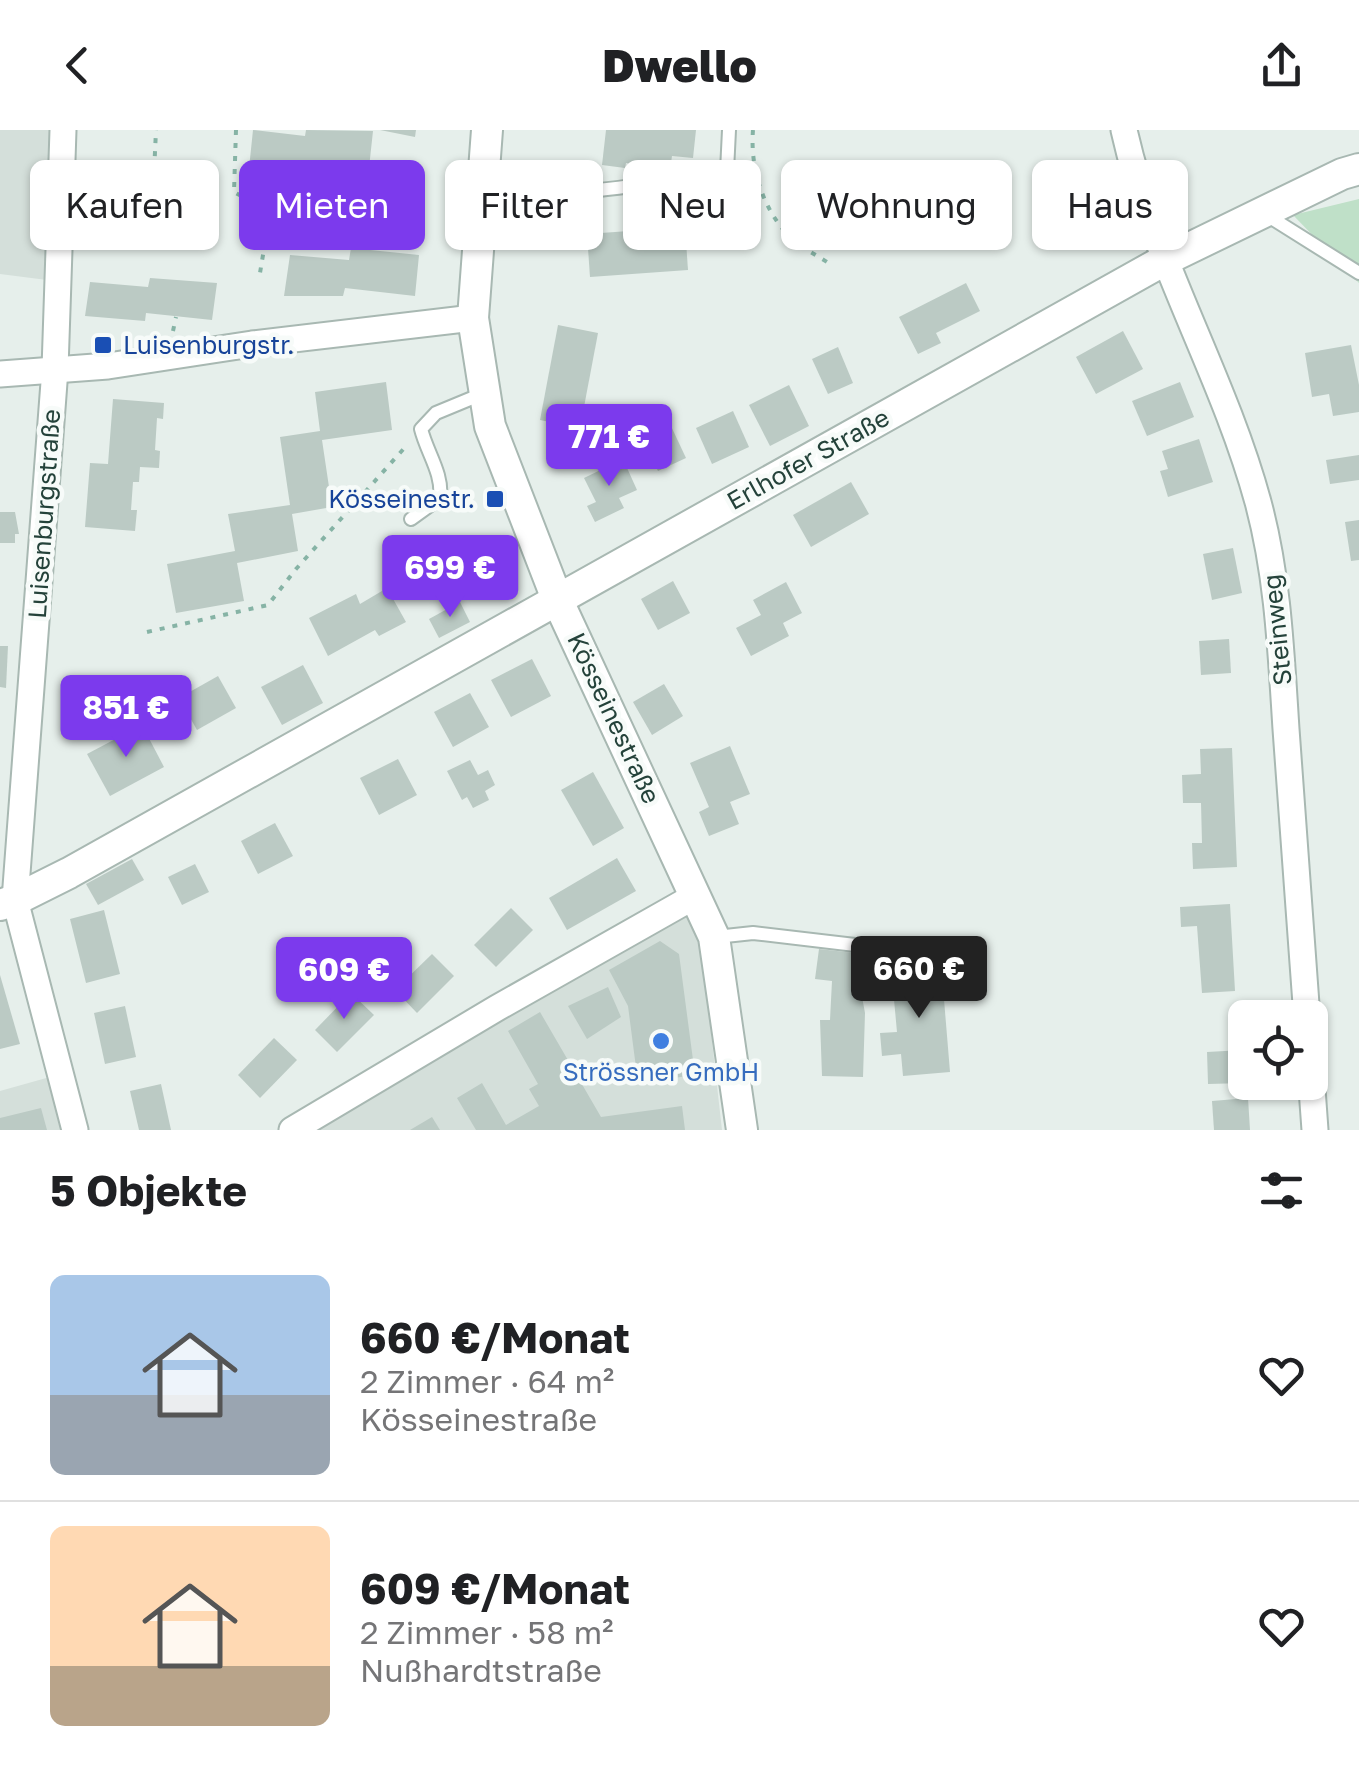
<!DOCTYPE html>
<html lang="de">
<meta charset="utf-8">
<style>
body{margin:0;font-family:"Golos Text",sans-serif;background:#f2f2f2;color:#202124;height:100vh;display:flex;flex-direction:column;font-size:38px;white-space:nowrap}
*{box-sizing:border-box;margin:0}
p{font-size:32px;color:#757577}
.icon{flex:none;width:55px;height:55px;fill:none;stroke:currentColor;stroke-width:2;stroke-linecap:round;stroke-linejoin:round}
.map{position:relative;height:1000px;overflow:hidden}
.side{display:flex;flex-direction:column;background:#fff;flex:1}
.side>*{flex:none}
.guide{position:absolute;left:30px;top:30px;width:1300px;height:90px;display:flex;gap:20px}
.buttons{position:absolute;left:1228px;top:870px;display:grid;gap:20px}
.buttons a{display:grid;place-items:center;width:100px;height:100px;border-radius:15px;background:#fff;box-shadow:0 2px 8px #0004;font-size:50px}
.price{position:absolute;translate:-50% -85px;padding:0 22px;border-radius:10px;background:#7c3aed;color:#fff;font-size:32px;line-height:65px;filter:drop-shadow(0 2px 5px #0008)}
.price::after{content:'';position:absolute;left:50%;top:60px;width:30px;height:22px;margin-left:-15px;background:inherit;clip-path:polygon(0 0,100% 0,50% 100%)}
.price.selected{background:#222;color:#fff}
ul{padding:0;list-style:none}
li{display:flex;align-items:center;gap:30px;height:250px;padding:0 50px}
li+li{border-top:2px solid #e0e0e0}
li span{display:grid;place-items:center;flex:none;width:280px;height:200px;border-radius:15px;color:#555}
li>.icon{margin-inline-start:auto}
span .icon{width:120px;height:120px;fill:#fffc;stroke-width:1}
li b{font-size:42px}
h2{display:flex;justify-content:space-between;align-items:center;height:120px;padding:0 50px;font-size:42px}
.tag{padding:0 35px;border-radius:15px;background:#fff;box-shadow:0 2px 8px #0004;font-size:35px;line-height:90px}
.tag.selected{background:#7c3aed;color:#fff}
header{display:flex;justify-content:space-between;align-items:center;height:130px;padding:0 50px;background:#fff;font-size:45px;font-weight:800}
.map>svg:first-child{display:block}
.built{fill:#d4dfda}
.green{fill:#bfe0c8}
.building{fill:#bbcac4}
.lines{fill:none;stroke-linecap:round;stroke-linejoin:round}
.service-casing{stroke:#a8b8b2;stroke-width:16}
.minor-casing{stroke:#a8b8b2;stroke-width:29}
.tertiary-casing{stroke:#a8b8b2;stroke-width:34}
.path{stroke:#86b3a5;stroke-width:4;stroke-dasharray:5 8;stroke-linecap:butt}
.service{stroke:#fff;stroke-width:12}
.minor{stroke:#fff;stroke-width:25}
.tertiary{stroke:#fff;stroke-width:30}
.transit-dot{fill:#1a4fb4;stroke:#f7fbf9;stroke-width:4}
.shop-dot{fill:#3f7fe0;stroke:#f7fbf9;stroke-width:4}
.labels{text-anchor:middle;stroke-width:9;stroke-linejoin:round;paint-order:stroke}
.transit-label{font-size:25px;fill:#164399;stroke:#f7fbf9;text-anchor:start}
.street-label{font-size:25px;fill:#24423a;stroke:#f7fbf9}
.shop-label{font-size:25px;fill:#366cbe;stroke:#f7fbf9}
</style>
<header><svg class="icon" aria-label="back" viewBox="0 0 24 24"><path d="M15 5l-7 7 7 7"/></svg>Dwello<svg class="icon" aria-label="share" viewBox="0 0 24 24"><path d="M12 15V3M7 8l5-5 5 5M5 13v7h14v-7"/></svg></header>
<div class="map">
<svg width="1359" height="1000" viewBox="0 0 1359 1000">
<rect width="100%" height="100%" fill="#e6efeb"/>
<g class="built">
<path d="M 0,0 L 59,0 L 47,150 L 0,144 Z"/>
<path d="M 697,778 L 722,1000 L 299,1000 Z"/>
<path d="M 57,945 L 72,1000 L 0,1000 L 0,961 Z"/>
</g>
<path class="green" d="M 1359,69 L 1359,153 L 1293,85 Z"/>
<g class="building">
<path d="M 253,0 L 305,6 L 306,0 L 373,1 L 368,47 L 300,39 L 298,55 L 248,48 Z"/>
<path d="M 380,0 L 416,0 L 415,7 Z"/>
<path d="M 606,0 L 696,0 L 693,28 L 672,26 L 671,33 L 649,31 L 648,36 L 626,33 L 625,38 L 602,35 Z"/>
<path d="M 685,97 L 688,140 L 590,147 L 587,104 Z"/>
<path d="M 351,118 L 419,125 L 415,166 L 345,158 L 343,166 L 284,166 L 290,125 L 349,130 Z"/>
<path d="M 150,148 L 217,153 L 212,190 L 146,183 L 145,191 L 85,186 L 90,152 L 148,157 Z"/>
<path d="M 966,153 L 980,181 L 936,203 L 941,213 L 918,224 L 899,187 Z"/>
<path d="M 558,195 L 598,203 L 580,298 L 540,290 Z"/>
<path d="M 1123,201 L 1143,239 L 1096,264 L 1076,227 Z"/>
<path d="M 1351,215 L 1359,255 L 1359,282 L 1333,286 L 1329,264 L 1312,267 L 1305,223 Z"/>
<path d="M 838,217 L 853,253 L 828,264 L 812,229 Z"/>
<path d="M 386,252 L 392,300 L 322,310 L 332,377 L 292,384 L 298,421 L 237,433 L 244,471 L 176,483 L 167,434 L 235,421 L 228,384 L 290,375 L 280,307 L 320,301 L 315,262 Z"/>
<path d="M 1180,252 L 1194,287 L 1147,306 L 1132,271 Z"/>
<path d="M 789,255 L 809,296 L 770,316 L 749,275 Z"/>
<path d="M 113,269 L 164,273 L 163,289 L 157,288 L 155,320 L 160,321 L 159,338 L 140,337 L 139,352 L 133,352 L 131,380 L 137,380 L 135,401 L 85,397 L 90,333 L 108,334 Z"/>
<path d="M 733,281 L 749,317 L 712,334 L 696,298 Z"/>
<path d="M 670,294 L 686,328 L 658,341 L 642,307 Z"/>
<path d="M 1199,309 L 1213,352 L 1168,367 L 1160,341 L 1168,339 L 1162,321 Z"/>
<path d="M 1359,325 L 1359,350 L 1330,354 L 1326,330 Z"/>
<path d="M 623,329 L 637,360 L 619,368 L 624,378 L 595,392 L 587,376 L 596,372 L 584,348 Z"/>
<path d="M 851,352 L 869,384 L 811,417 L 793,385 Z"/>
<path d="M 0,382 L 15,382 L 19,404 L 15,404 L 15,413 L 0,413 Z"/>
<path d="M 1359,390 L 1359,430 L 1351,431 L 1345,392 Z"/>
<path d="M 429,405 L 444,435 L 416,449 L 401,419 Z"/>
<path d="M 1233,418 L 1242,463 L 1212,470 L 1203,424 Z"/>
<path d="M 673,451 L 690,483 L 658,500 L 641,469 Z"/>
<path d="M 786,452 L 802,483 L 783,493 L 789,506 L 751,526 L 736,498 L 761,485 L 753,470 Z"/>
<path d="M 387,458 L 406,492 L 379,506 L 375,500 L 328,526 L 309,488 L 356,464 L 360,474 Z"/>
<path d="M 460,472 L 470,492 L 439,508 L 429,489 Z"/>
<path d="M 1229,509 L 1231,543 L 1201,545 L 1199,511 Z"/>
<path d="M 0,516 L 8,516 L 6,558 L 0,557 Z"/>
<path d="M 532,529 L 551,566 L 511,587 L 491,550 Z"/>
<path d="M 303,535 L 323,573 L 282,595 L 261,557 Z"/>
<path d="M 218,546 L 236,578 L 197,600 L 179,568 Z"/>
<path d="M 664,554 L 683,586 L 652,605 L 633,572 Z"/>
<path d="M 470,563 L 489,597 L 453,617 L 434,582 Z"/>
<path d="M 142,595 L 164,637 L 110,666 L 87,624 Z"/>
<path d="M 730,616 L 750,664 L 730,672 L 739,694 L 709,706 L 699,682 L 709,677 L 690,633 Z"/>
<path d="M 1232,618 L 1237,737 L 1193,739 L 1192,713 L 1202,713 L 1201,673 L 1183,673 L 1182,645 L 1201,644 L 1200,619 Z"/>
<path d="M 398,629 L 417,665 L 379,685 L 360,648 Z"/>
<path d="M 470,630 L 478,645 L 488,640 L 495,655 L 485,661 L 489,670 L 473,678 L 467,667 L 462,670 L 447,641 Z"/>
<path d="M 593,642 L 624,698 L 593,716 L 561,660 Z"/>
<path d="M 275,693 L 293,726 L 258,744 L 241,711 Z"/>
<path d="M 617,728 L 636,761 L 567,800 L 549,768 Z"/>
<path d="M 132,729 L 144,750 L 98,775 L 86,754 Z"/>
<path d="M 195,734 L 209,762 L 182,775 L 168,747 Z"/>
<path d="M 1230,774 L 1235,861 L 1202,863 L 1197,796 L 1181,797 L 1180,777 Z"/>
<path d="M 511,778 L 533,800 L 496,837 L 474,815 Z"/>
<path d="M 104,780 L 120,844 L 86,853 L 70,789 Z"/>
<path d="M 660,811 L 679,824 L 695,945 L 638,953 L 628,876 L 609,840 Z"/>
<path d="M 819,819 L 881,826 L 877,843 L 858,845 L 865,883 L 863,947 L 822,946 L 820,890 L 830,890 L 832,851 L 815,849 Z"/>
<path d="M 432,824 L 454,846 L 417,883 L 395,860 Z"/>
<path d="M 941,833 L 950,942 L 903,946 L 901,924 L 882,926 L 880,903 L 897,902 L 891,837 Z"/>
<path d="M 0,845 L 20,914 L 0,919 Z"/>
<path d="M 608,857 L 621,887 L 587,909 L 568,876 Z"/>
<path d="M 351,863 L 374,885 L 337,922 L 315,900 Z"/>
<path d="M 125,876 L 136,927 L 105,934 L 94,883 Z"/>
<path d="M 540,882 L 601,987 L 682,976 L 685,1000 L 476,1000 L 457,968 L 482,953 L 506,995 L 539,976 L 529,959 L 538,954 L 508,901 Z"/>
<path d="M 274,908 L 297,930 L 260,968 L 238,945 Z"/>
<path d="M 1243,920 L 1245,953 L 1208,954 L 1207,922 Z"/>
<path d="M 161,954 L 171,1000 L 139,1000 L 130,961 Z"/>
<path d="M 1248,968 L 1250,1000 L 1214,1000 L 1212,971 Z"/>
<path d="M 41,978 L 47,1000 L 0,1000 L 0,988 Z"/>
<path d="M 432,987 L 440,1000 L 410,1000 Z"/>
</g>
<g class="lines">
<g class="service-casing">
<g id="service">
<path d="M 483,56 C 566,72 644,54 727,41 L 729,0"/>
<path d="M 1265,84 L 1359,143"/>
<path d="M 411,389 L 440,368 C 443,343 427,323 421,299 L 436,283 L 482,264"/>
<path d="M 716,807 L 753,803 L 889,819"/>
</g>
</g>
<g class="minor-casing">
<g id="minor">
<path d="M 63,0 L 55,239 L 15,770 L 75,1000"/>
<path d="M 1124,0 C 1153,130 1223,244 1258,372 C 1278,446 1281,522 1286,599 C 1293,695 1300,791 1307,888"/>
<path d="M 0,244 L 108,236 L 252,214 L 473,188"/>
<path d="M 1310,931 L 1315,1000"/>
<path d="M 292,1000 L 497,878 L 695,766"/>
</g>
</g>
<g class="tertiary-casing">
<g id="tertiary">
<path d="M 487,0 L 473,188 L 490,296 L 557,469 L 714,807 L 742,1000"/>
<path d="M 0,775 L 15,770 L 69,743 L 1163,131 L 1342,44 L 1359,39"/>
</g>
</g>
<g class="path">
<path d="M 236,0 L 234,62 L 243,67 L 272,71 L 259,149"/>
<path d="M 753,0 C 750,37 762,78 789,106 C 799,117 817,125 830,134"/>
<path d="M 153,65 L 156,0"/>
<path d="M 272,71 L 274,51"/>
<path d="M 173,201 L 176,187"/>
<path d="M 147,502 L 268,475 L 296,439 L 408,314"/>
</g>
<use href="#service" class="service"/>
<use href="#minor" class="minor"/>
<use href="#tertiary" class="tertiary"/>
</g>
<g class="transit-dot">
<rect x="93" y="205" width="20" height="20" rx="5"/>
<rect x="485" y="359" width="20" height="20" rx="5"/>
</g>
<circle class="shop-dot" cx="661" cy="911" r="10"/>
<g class="labels">
<g class="transit-label">
<text x="123" y="224">Luisenburgstr.</text>
<text x="475" y="378" text-anchor="end">Kösseinestr.</text>
</g>
<g class="street-label">
<text transform="translate(808 329) rotate(-29)" y="9">Erlhofer Straße</text>
<text transform="translate(44 384) rotate(-86)" y="9">Luisenburgstraße</text>
<text transform="translate(1277 500) rotate(-96)" y="9">Steinweg</text>
<text transform="translate(614 588) rotate(65)" y="9">Kösseinestraße</text>
</g>
<g class="shop-label">
<text x="661" y="951">Strössner GmbH</text>
</g>
</g>
</svg>
<div class="buttons">
<a><svg class="icon" aria-label="locate" viewBox="0 0 24 24"><circle cx="12" cy="12" r="6"/><path d="M12 2v4M12 18v4M2 12h4M18 12h4"/></svg></a>
</div>
<b class="price" style="left:609px;top:359px">771 €</b>
<b class="price" style="left:450px;top:490px">699 €</b>
<b class="price" style="left:126px;top:630px">851 €</b>
<b class="price selected" style="left:919px;top:891px">660 €</b>
<b class="price" style="left:344px;top:892px">609 €</b>
<div class="guide">
<a class="tag">Kaufen</a>
<a class="tag selected">Mieten</a>
<a class="tag">Filter</a>
<a class="tag">Neu</a>
<a class="tag">Wohnung</a>
<a class="tag">Haus</a>
</div>
</div>
<section class="side">
<h2>5 Objekte<svg class="icon" aria-label="filters" viewBox="0 0 24 24"><path d="M4 7h16M4 17h16"/><circle cx="9" cy="7" r="2"/><circle cx="15" cy="17" r="2"/></svg></h2>
<ul>
<li><span style="background:linear-gradient(#a9c7e8 60%,#9aa5b1 0)"><svg class="icon" aria-label="home" viewBox="0 0 24 24"><path d="M3 11l9-7 9 7M6 9v11h12V9"/></svg></span><div><b>660 €/Monat</b><p>2 Zimmer · 64 m²</p><p>Kösseinestraße</p></div><svg class="icon" aria-label="heart" viewBox="0 0 24 24"><path d="M12 20l-8-8c-3-5 5-10 8-4 3-6 11-1 8 4z"/></svg></li>
<li><span style="background:linear-gradient(#ffd9b3 70%,#b9a48a 0)"><svg class="icon" aria-label="home" viewBox="0 0 24 24"><path d="M3 11l9-7 9 7M6 9v11h12V9"/></svg></span><div><b>609 €/Monat</b><p>2 Zimmer · 58 m²</p><p>Nußhardtstraße</p></div><svg class="icon" aria-label="heart" viewBox="0 0 24 24"><path d="M12 20l-8-8c-3-5 5-10 8-4 3-6 11-1 8 4z"/></svg></li>
</ul>
</section>
